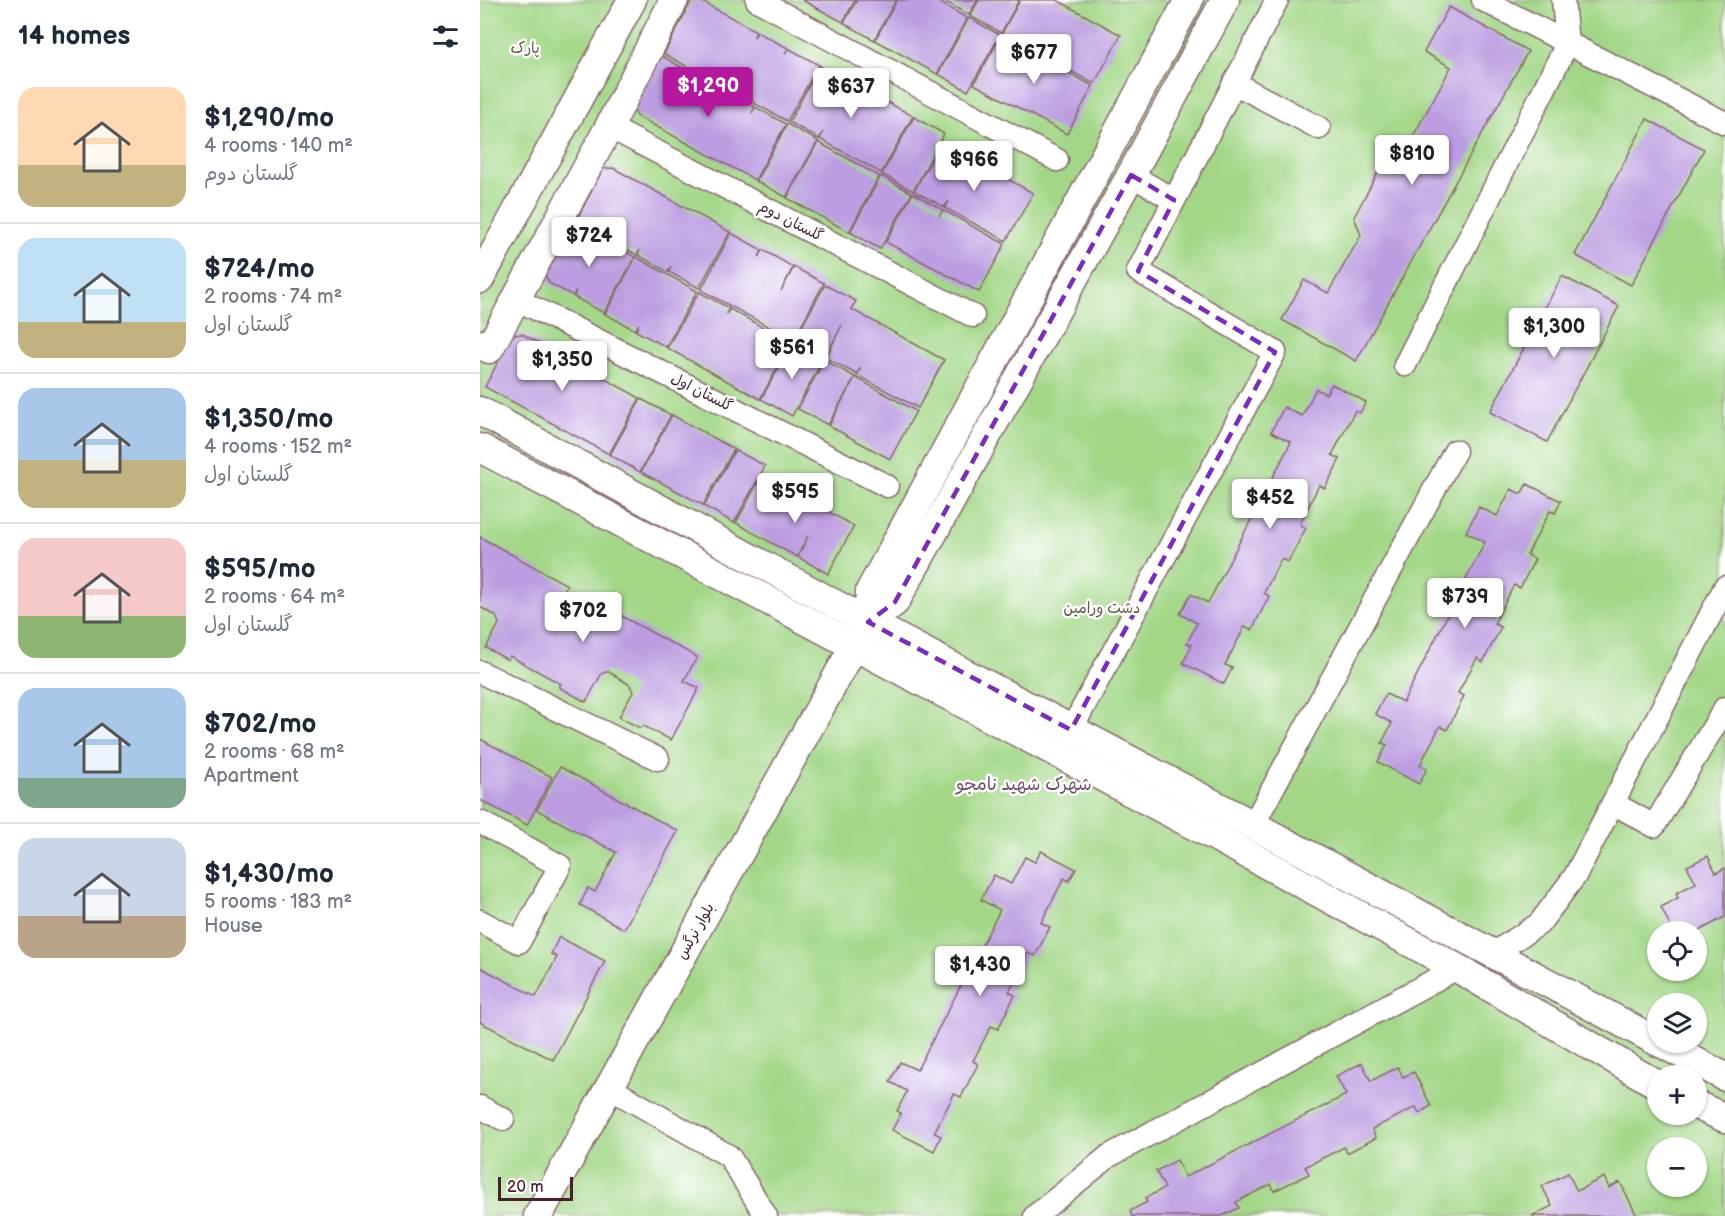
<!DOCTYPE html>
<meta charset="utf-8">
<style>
body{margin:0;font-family:"Balsamiq Sans","Playpen Sans Arabic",sans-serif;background:#f2f2f3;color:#1f2937;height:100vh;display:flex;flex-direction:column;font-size:22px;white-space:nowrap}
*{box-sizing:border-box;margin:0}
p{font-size:20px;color:#747a83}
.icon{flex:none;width:33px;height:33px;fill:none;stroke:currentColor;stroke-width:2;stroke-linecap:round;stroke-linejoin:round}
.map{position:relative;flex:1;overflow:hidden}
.drawer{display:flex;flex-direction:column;background:#fff;width:480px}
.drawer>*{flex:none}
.fabs{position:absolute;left:1167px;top:921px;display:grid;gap:12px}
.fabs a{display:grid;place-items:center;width:60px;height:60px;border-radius:50%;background:#fff;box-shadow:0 2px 4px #0004;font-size:30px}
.scale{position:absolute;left:18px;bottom:15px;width:75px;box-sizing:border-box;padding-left:6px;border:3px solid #4a1f2b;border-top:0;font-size:16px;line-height:21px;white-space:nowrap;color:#4a1f2b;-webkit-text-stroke:4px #fff;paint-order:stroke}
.price{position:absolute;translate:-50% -51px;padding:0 14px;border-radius:6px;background:#fff;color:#222;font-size:20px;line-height:39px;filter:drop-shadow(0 2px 3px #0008)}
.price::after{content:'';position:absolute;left:50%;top:36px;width:18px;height:14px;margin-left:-9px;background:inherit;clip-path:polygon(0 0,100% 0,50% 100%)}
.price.selected{background:#b5179e;color:#fff}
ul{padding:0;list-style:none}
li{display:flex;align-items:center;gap:18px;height:150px;padding:0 18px}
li+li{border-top:2px solid #e0e1e3}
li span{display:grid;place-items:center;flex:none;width:168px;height:120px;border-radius:18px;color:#555}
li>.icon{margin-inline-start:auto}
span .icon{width:72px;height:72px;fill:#fffc;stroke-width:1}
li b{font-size:26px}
h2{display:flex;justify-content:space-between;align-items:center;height:72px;padding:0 18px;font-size:26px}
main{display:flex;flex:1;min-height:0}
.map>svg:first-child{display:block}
.green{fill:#a3d787;stroke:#767b59;stroke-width:1.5;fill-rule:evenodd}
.building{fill:#bc9de1}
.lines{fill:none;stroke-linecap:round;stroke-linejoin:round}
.minor-casing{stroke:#87676a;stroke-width:25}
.tertiary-casing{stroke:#87676a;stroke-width:31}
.minor{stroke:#fff;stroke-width:22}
.tertiary{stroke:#fff;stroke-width:28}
.marked{fill:none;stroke:#7b2cbf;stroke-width:4.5;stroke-dasharray:12 8;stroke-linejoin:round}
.labels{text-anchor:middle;stroke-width:5;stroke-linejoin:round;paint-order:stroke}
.park-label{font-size:15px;fill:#655647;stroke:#fff}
.street-label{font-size:15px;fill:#4a1f2b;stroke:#fff}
.quarter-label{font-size:18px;fill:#724b6b;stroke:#fff}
</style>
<main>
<section class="drawer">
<h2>14 homes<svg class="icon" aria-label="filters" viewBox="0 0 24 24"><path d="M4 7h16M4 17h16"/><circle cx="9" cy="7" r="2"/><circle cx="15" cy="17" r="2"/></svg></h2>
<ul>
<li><span style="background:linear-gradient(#ffd9b3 65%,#c2b280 0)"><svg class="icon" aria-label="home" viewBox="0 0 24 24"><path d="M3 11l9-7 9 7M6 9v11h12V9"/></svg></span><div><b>$1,290/mo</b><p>4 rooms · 140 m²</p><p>گلستان دوم</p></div></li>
<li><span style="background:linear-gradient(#bfe0f5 70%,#c2b280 0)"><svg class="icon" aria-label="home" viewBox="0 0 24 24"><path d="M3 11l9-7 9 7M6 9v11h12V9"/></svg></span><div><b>$724/mo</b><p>2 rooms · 74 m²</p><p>گلستان اول</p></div></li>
<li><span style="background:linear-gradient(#a9c7e8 60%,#c2b280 0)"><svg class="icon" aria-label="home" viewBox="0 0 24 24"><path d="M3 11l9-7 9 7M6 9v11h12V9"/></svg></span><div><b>$1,350/mo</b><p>4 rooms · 152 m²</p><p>گلستان اول</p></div></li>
<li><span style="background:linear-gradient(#f6c9c9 65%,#8fb573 0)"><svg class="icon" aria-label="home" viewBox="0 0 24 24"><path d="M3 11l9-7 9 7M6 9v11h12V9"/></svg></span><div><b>$595/mo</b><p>2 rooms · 64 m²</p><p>گلستان اول</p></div></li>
<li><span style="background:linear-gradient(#a9c7e8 75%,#7fa58c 0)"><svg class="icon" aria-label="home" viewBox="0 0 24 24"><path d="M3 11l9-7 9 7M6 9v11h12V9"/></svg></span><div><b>$702/mo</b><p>2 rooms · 68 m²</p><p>Apartment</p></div></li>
<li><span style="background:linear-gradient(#c9d6e8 65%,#b9a48a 0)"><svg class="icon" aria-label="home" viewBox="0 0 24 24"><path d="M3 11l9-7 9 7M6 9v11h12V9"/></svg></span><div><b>$1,430/mo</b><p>5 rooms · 183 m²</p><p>House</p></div></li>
</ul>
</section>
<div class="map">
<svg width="1245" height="1216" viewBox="0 0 1245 1216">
<rect width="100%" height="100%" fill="#fff"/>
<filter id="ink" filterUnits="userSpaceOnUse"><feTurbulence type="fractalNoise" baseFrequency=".0167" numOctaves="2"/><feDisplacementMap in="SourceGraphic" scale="12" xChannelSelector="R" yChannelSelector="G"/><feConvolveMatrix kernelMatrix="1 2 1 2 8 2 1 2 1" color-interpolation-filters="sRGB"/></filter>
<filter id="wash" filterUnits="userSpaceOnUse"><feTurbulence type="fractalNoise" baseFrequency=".008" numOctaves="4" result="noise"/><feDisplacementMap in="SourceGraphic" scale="24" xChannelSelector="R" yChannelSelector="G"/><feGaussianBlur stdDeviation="1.35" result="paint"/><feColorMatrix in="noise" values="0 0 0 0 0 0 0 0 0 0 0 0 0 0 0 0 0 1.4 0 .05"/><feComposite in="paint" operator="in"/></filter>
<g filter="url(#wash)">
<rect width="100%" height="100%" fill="#f9edde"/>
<path class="green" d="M 0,0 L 1245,0 L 1245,1216 L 0,1216 ZM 1178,932 L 1216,932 L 1216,970 L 1178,970 ZM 1178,1004 L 1216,1004 L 1216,1042 L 1178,1042 ZM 1178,1076 L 1216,1076 L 1216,1114 L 1178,1114 ZM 1178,1148 L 1216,1148 L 1216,1186 L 1178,1186 Z"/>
<g id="blocks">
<g class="building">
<path d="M 322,0 L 375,0 L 363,22 Z"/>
<path d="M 377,0 L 416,0 L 394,40 L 364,23 Z"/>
<path d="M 417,0 L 455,0 L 487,18 L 457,74 L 395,40 Z"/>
<path d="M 462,0 L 498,0 L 489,15 Z"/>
<path d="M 499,0 L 539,0 L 521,33 L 490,16 Z"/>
<path d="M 540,0 L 577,0 L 641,35 L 614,84 L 553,50 L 557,43 L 552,49 L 522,33 Z"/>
<path d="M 221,1 L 276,31 L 274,37 L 277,32 L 308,48 L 305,54 L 308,48 L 339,65 L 307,121 L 184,54 L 211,2 Z"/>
<path d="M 969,7 L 1048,51 L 876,361 L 802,320 L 824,280 L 848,293 L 881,235 L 874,217 L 910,150 L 930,142 L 971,67 L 944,52 Z"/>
<path d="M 489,18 L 520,35 L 488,91 L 458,74 Z"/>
<path d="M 521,36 L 551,52 L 547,58 L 551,52 L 613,86 L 587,134 L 494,84 Z"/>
<path d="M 182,56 L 212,73 L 210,79 L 213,73 L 243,90 L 241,96 L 244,90 L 275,107 L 272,113 L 275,107 L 306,124 L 275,180 L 157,116 L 153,107 Z"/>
<path d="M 340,66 L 433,116 L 401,173 L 340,139 L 343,132 L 339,139 L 309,122 Z"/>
<path d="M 434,117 L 464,134 L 433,191 L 402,174 Z"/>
<path d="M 1167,119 L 1224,149 L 1151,285 L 1095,255 Z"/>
<path d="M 307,124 L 338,141 L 306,197 L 276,181 Z"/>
<path d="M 338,142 L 399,176 L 369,232 L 307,198 Z"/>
<path d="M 461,143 L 553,193 L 526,241 L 465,208 L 469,201 L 464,207 L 434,191 Z"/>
<path d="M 133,168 L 250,232 L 219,288 L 189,272 L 191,266 L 188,272 L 158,255 L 160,249 L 157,255 L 96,221 L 123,169 Z"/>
<path d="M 401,176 L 432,193 L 400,249 L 370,232 Z"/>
<path d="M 433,193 L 463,210 L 459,216 L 463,210 L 525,244 L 499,292 L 406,242 Z"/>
<path d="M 94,223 L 155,257 L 124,313 L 94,297 L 96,290 L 93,296 L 69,283 L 65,274 Z"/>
<path d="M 251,233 L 282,250 L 279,257 L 283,250 L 313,267 L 301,291 L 314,267 L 344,283 L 313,340 L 221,290 Z"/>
<path d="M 156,257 L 217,291 L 186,347 L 156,331 L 159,324 L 155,330 L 125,314 Z"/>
<path d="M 1082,276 L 1139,306 L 1067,442 L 1010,412 Z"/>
<path d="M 345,285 L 376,301 L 371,309 L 464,360 L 438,408 L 377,375 L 381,368 L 376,374 L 346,358 L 362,325 L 345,358 L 314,341 Z"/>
<path d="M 219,292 L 249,308 L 246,314 L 250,309 L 311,343 L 280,399 L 187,348 Z"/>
<path d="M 42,334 L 66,347 L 63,354 L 67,347 L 97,364 L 94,371 L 98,364 L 160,398 L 129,454 L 5,387 L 32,335 Z"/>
<path d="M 313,343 L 343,360 L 312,416 L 281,399 Z"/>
<path d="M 344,360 L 375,377 L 348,425 L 318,409 Z"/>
<path d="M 375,377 L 436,411 L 410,459 L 349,426 Z"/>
<path d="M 852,384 L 886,402 L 880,413 L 875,411 L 852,455 L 860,459 L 845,488 L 839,485 L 820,524 L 826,528 L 808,562 L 801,559 L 784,593 L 789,596 L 772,630 L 765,626 L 745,665 L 752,668 L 744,684 L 703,663 L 712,645 L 707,643 L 717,623 L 700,614 L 711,594 L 728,603 L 811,442 L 791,432 L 804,407 L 822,416 L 836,389 L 846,394 Z"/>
<path d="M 161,399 L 191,415 L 160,472 L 130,455 Z"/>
<path d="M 192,415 L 254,449 L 223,505 L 161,472 Z"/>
<path d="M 255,450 L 285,466 L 254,523 L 224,506 Z"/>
<path d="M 282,475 L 374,526 L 348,574 L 318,557 L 328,536 L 317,557 L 256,523 Z"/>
<path d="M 1047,484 L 1081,501 L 1075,513 L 1070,511 L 1047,555 L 1055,559 L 1040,588 L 1034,585 L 1014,624 L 1021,627 L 1003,662 L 997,658 L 978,693 L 984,696 L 967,730 L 960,726 L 940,765 L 947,768 L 939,784 L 898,762 L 907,745 L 902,743 L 912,723 L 895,714 L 906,694 L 923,702 L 1005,542 L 986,532 L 999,507 L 1017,516 L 1031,489 L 1041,494 Z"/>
<path d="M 0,537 L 87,585 L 73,610 L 101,626 L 114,601 L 217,657 L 204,681 L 219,688 L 191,740 L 164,726 L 160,728 L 139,717 L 153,692 L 150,685 L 128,671 L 122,673 L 106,702 L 79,687 L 81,684 L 30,656 L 28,660 L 6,648 L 19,624 L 16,616 L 0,607 Z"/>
<path d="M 0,739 L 72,777 L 47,825 L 0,800 Z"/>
<path d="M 80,767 L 198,831 L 144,929 L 100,905 L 108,888 L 115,892 L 136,852 L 57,810 Z"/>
<path d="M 561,851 L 596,869 L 589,881 L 584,878 L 561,923 L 570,927 L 555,956 L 548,953 L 529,992 L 535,995 L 518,1029 L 511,1026 L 493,1061 L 498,1064 L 481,1097 L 474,1094 L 454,1133 L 461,1136 L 454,1151 L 412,1130 L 421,1113 L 417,1111 L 427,1091 L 410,1082 L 420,1062 L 437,1070 L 520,910 L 501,900 L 514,875 L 531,884 L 545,857 L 555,862 Z"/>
<path d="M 1228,856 L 1236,873 L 1245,868 L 1245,917 L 1217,932 L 1193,932 L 1181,907 L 1198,898 L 1196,893 L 1216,883 L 1207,866 Z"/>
<path d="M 79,937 L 125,961 L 73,1060 L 0,1022 L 0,967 L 56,997 L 77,957 L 71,954 Z"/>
<path d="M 882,1063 L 891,1081 L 918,1067 L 923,1077 L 934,1072 L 951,1106 L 939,1113 L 936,1107 L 892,1129 L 896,1138 L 867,1153 L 864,1147 L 825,1167 L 829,1174 L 794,1191 L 791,1184 L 756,1202 L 759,1208 L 742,1216 L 652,1216 L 650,1211 L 667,1202 L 665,1198 L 685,1188 L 676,1171 L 697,1160 L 705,1177 L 866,1095 L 856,1076 Z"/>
<path d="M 1088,1173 L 1097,1191 L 1124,1177 L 1129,1188 L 1140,1182 L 1157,1216 L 1052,1216 L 1072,1206 L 1062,1186 Z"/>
</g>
</g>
</g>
<g filter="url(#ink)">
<use href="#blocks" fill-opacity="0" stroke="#87676a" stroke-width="1.5"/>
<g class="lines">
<g class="minor-casing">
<g id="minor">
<path d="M 277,0 L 577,160"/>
<path d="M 1003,0 L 1245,123"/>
<path d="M 754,83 L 839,128"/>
<path d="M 129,127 L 493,316"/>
<path d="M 651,175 L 694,200"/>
<path d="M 36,299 L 407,486"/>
<path d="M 925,365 L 1087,44 L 1083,0"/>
<path d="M 0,672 L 178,759"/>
<path d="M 591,730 L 795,352 L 658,271 L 797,0"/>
<path d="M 1133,803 L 1174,826 L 1245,708"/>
<path d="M 0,822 L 80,866 L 39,942 L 0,921"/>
<path d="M 773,825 L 975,451"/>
<path d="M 1014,953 L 1059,924 L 1095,876 L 1245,587"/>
<path d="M 128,1087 L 249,1156 L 286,1216"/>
<path d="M 0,1107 L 23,1119"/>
<path d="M 555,1216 L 629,1156 L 977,968"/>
</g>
</g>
<g class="tertiary-casing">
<g id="tertiary">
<path d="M 709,0 L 390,591 L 388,622 L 415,602 L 651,175 L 745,0"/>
<path d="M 0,279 L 152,0"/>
<path d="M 0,344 L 9,349 L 129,127 L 194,0"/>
<path d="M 0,411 L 388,622 L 773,825 L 1178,1042"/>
<path d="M 0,448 L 736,837 L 977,968 L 1178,1085"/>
<path d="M 1179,1042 L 1245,1077"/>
<path d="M 1216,1105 L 1245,1118"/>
<path d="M 58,1216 L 383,630"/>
</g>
</g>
<use href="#minor" class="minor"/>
<use href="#tertiary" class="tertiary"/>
</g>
</g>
<path class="marked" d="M 651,175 L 694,200 L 658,271 L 795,352 L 591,730 L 388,622 L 415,602 Z"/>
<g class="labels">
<g class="park-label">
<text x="45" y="53">پارک</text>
<text x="622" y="613">دشت ورامین</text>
</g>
<g class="street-label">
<text transform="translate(311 221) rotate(27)" y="5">گلستان دوم</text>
<text transform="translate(222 392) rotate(27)" y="5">گلستان اول</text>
<text transform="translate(215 931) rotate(-61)" y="5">بلوار نرگس</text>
</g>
<g class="quarter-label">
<text x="544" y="790">شهرک شهید نامجو</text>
</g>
</g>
</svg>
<div class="fabs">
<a><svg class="icon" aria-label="locate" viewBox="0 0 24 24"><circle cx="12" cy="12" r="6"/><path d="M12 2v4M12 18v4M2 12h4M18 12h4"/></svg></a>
<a><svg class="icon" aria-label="layers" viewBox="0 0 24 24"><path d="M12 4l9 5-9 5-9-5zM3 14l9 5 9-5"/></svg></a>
<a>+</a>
<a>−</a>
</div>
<div class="scale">20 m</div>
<b class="price" style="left:554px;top:85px">$677</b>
<b class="price selected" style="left:228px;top:118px">$1,290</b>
<b class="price" style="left:371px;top:119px">$637</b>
<b class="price" style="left:932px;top:186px">$810</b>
<b class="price" style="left:494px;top:192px">$966</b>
<b class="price" style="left:109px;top:268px">$724</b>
<b class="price" style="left:1074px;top:359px">$1,300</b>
<b class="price" style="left:312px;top:380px">$561</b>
<b class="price" style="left:82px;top:392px">$1,350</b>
<b class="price" style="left:315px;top:524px">$595</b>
<b class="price" style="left:790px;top:530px">$452</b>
<b class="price" style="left:985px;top:629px">$739</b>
<b class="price" style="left:103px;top:643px">$702</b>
<b class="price" style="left:500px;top:997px">$1,430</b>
</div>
</main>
